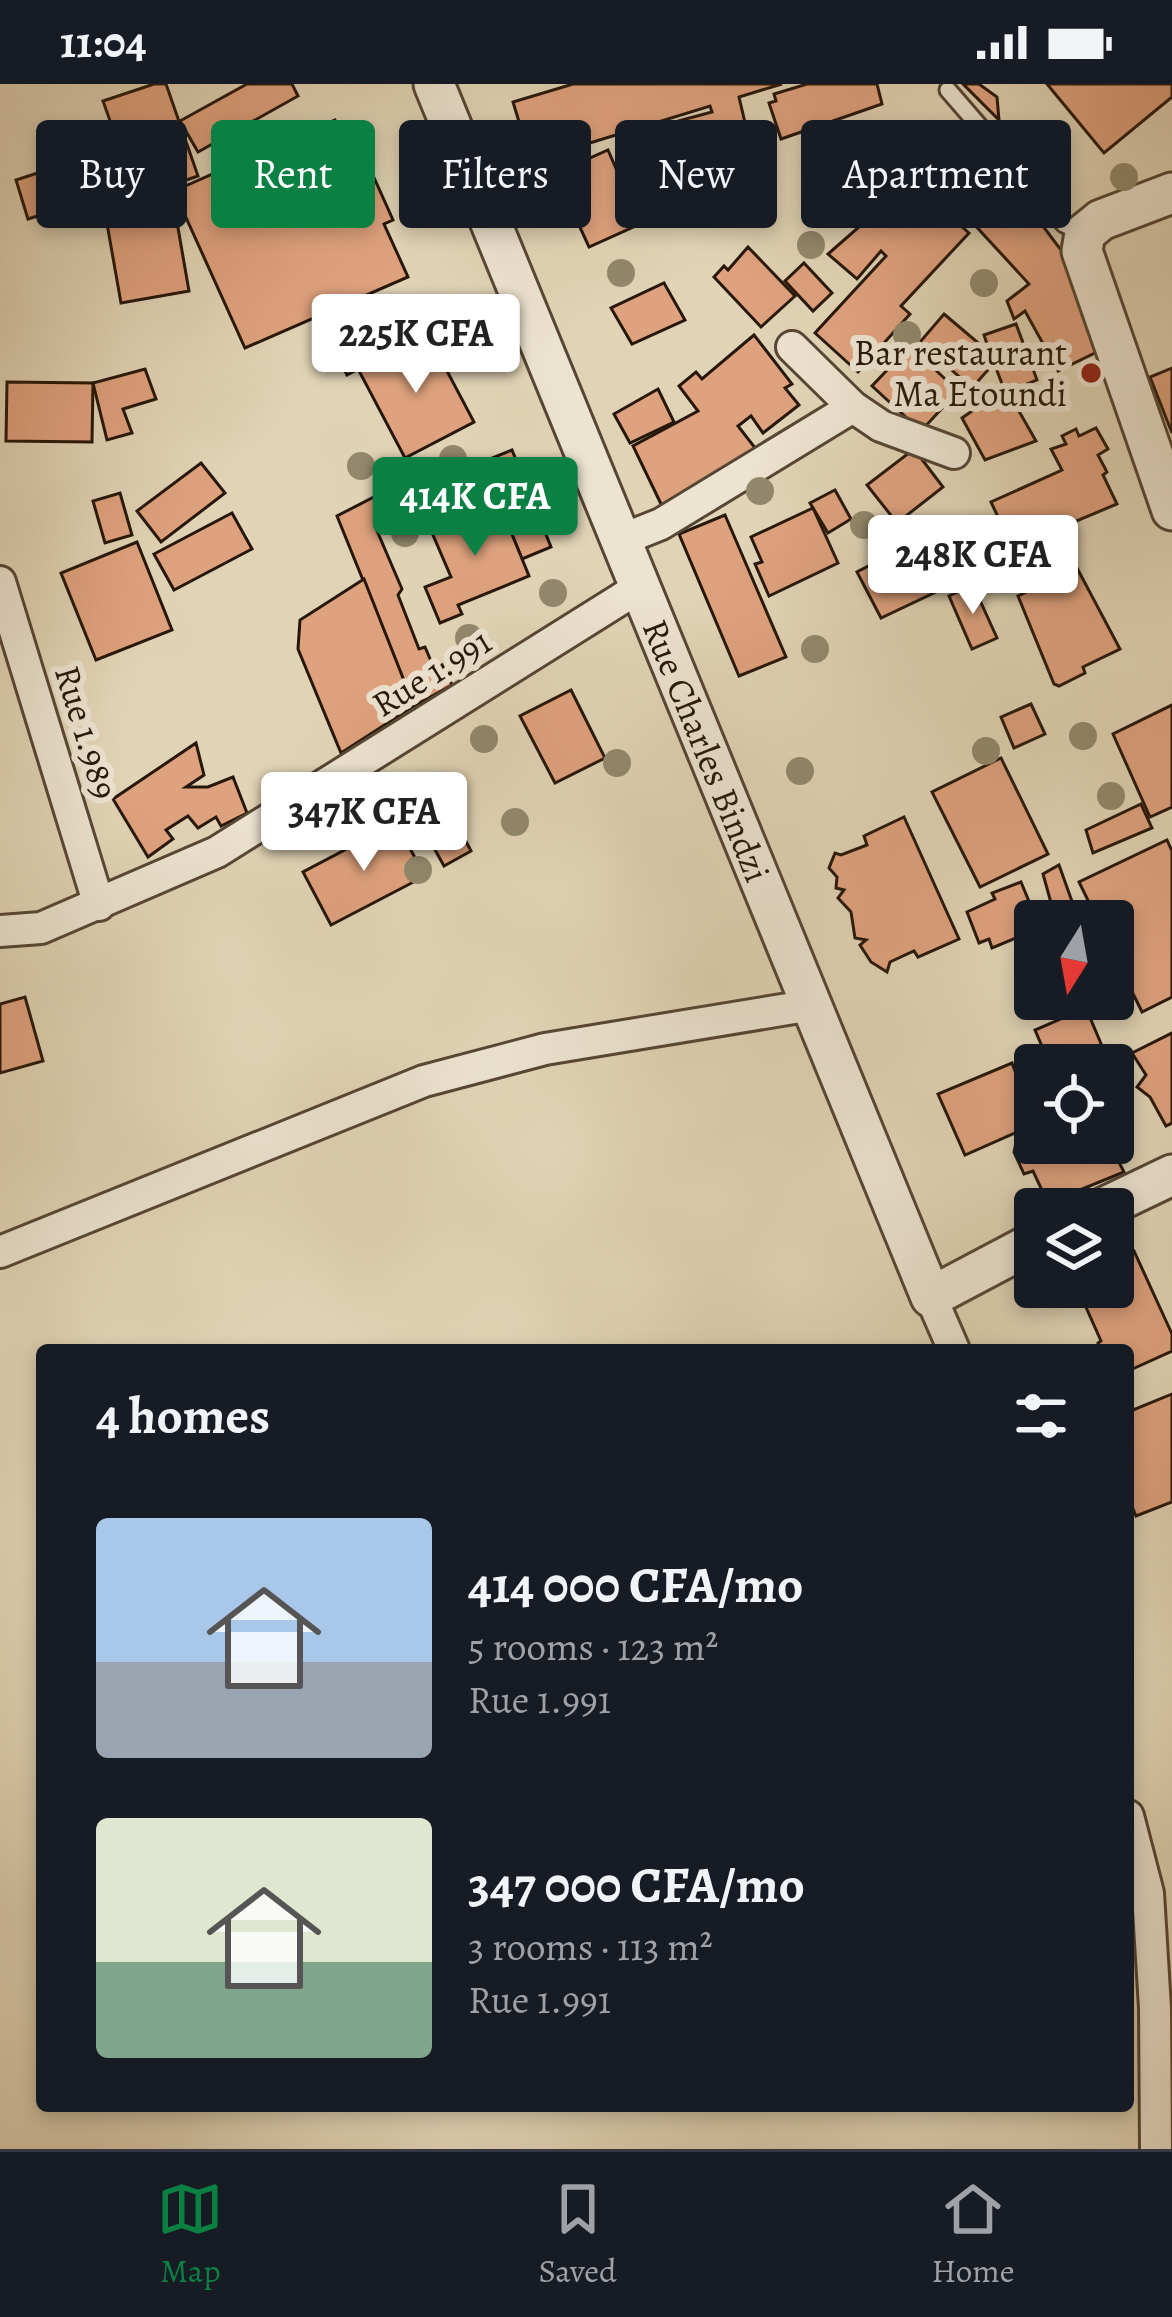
<!DOCTYPE html>
<meta charset="utf-8">
<style>
body{margin:0;font-family:Alegreya,serif;background:#242831;color:#f1f3f6;height:100vh;display:flex;flex-direction:column;font-size:45px;white-space:nowrap}
*{box-sizing:border-box;margin:0}
p{font-size:39px;color:#9ea1a6}
.icon{flex:none;width:66px;height:66px;fill:none;stroke:currentColor;stroke-width:2;stroke-linecap:round;stroke-linejoin:round}
.map{position:relative;flex:1;overflow:hidden}
.details{position:absolute;left:36px;top:1260px;width:1098px;height:768px;display:flex;flex-direction:column;background:#171b24;border-radius:12px;box-shadow:0 6px 18px #0003}
.details>*{flex:none}
.top-card{position:absolute;left:36px;top:36px;width:1101px;height:108px;display:flex;gap:24px}
.needle{width:78px;rotate:191deg}
.fabs{position:absolute;left:1014px;top:816px;display:grid;gap:24px}
.fabs a{display:grid;place-items:center;width:120px;height:120px;border-radius:12px;background:#171b24;box-shadow:0 6px 18px #0003;font-size:60px}
.price{position:absolute;translate:-50% -102px;padding:0 27px;border-radius:12px;background:#fff;color:#222;font-size:39px;line-height:78px;filter:drop-shadow(0 3px 6px #0008)}
.price::after{content:'';position:absolute;left:50%;top:72px;width:36px;height:27px;margin-left:-18px;background:inherit;clip-path:polygon(0 0,100% 0,50% 100%)}
.price.selected{background:#0b8043;color:#fff}
ul{padding:0;list-style:none}
li{display:flex;align-items:center;gap:36px;height:300px;padding:0 60px}
li span{display:grid;place-items:center;flex:none;width:336px;height:240px;border-radius:12px;color:#555}
li>.icon{margin-inline-start:auto}
span .icon{width:144px;height:144px;fill:#fffc;stroke-width:1}
li b{font-size:51px}
h2{display:flex;justify-content:space-between;align-items:center;height:144px;padding:0 60px;font-size:51px}
.pill{padding:0 42px;border-radius:12px;background:#171b24;box-shadow:0 6px 18px #0003;font-size:42px;line-height:108px}
.pill.selected{background:#0b8043;color:#fff}
.status{display:flex;justify-content:space-between;align-items:center;height:84px;padding:0 60px;background:#171b24;direction:ltr}
.status svg{height:33px;fill:currentColor}
.tab-bar{display:flex;justify-content:space-around;align-items:center;height:168px;border-top:3px solid #363941;background:#171b24;font-size:33px;color:#9ea1a6}
.tab-bar a{display:grid;justify-items:center;gap:6px}
.tab-bar .selected{color:#0b8043}
.map>svg:first-child{display:block}
.building{fill:#dfa27e;stroke:#271709;stroke-width:3}
.lines{fill:none;stroke-linecap:round;stroke-linejoin:round}
.service-casing{stroke:#564634;stroke-width:21}
.minor-casing{stroke:#564634;stroke-width:36}
.tertiary-casing{stroke:#564634;stroke-width:45}
.service{stroke:#ece3d0;stroke-width:15}
.minor{stroke:#ece3d0;stroke-width:30}
.tertiary{stroke:#ece3d0;stroke-width:39}
.tree{fill:#92886d}
.poi-dot{fill:#8f2418;stroke:#ece3d0;stroke-width:4.5}
.labels{text-anchor:middle;stroke-width:12;stroke-linejoin:round;paint-order:stroke}
.poi-label{font-size:36px;fill:#271709;stroke:#ece3d0;text-anchor:end}
.street-label{font-size:36px;fill:#271709;stroke:#ece3d0}
</style>
<div class="status"><b>11:04</b><svg viewBox="0 0 49 12"><path d="M0 12V9h3v3zM5 12V6h3v6zM10 12V3h3v9zM15 12V0h3v12zM26 1h20v11H26zM47 4h2v5h-2z"/></svg></div>
<div class="map">
<svg width="1172" height="2065" viewBox="0 0 1172 2065">
<rect width="100%" height="100%" fill="#e1d4b6"/>
<filter id="stains"><feTurbulence type="fractalNoise" baseFrequency=".00167" numOctaves="4"/><feColorMatrix values="0 0 0 0 .2 0 0 0 0 .09 0 0 0 0 .02 0 0 0 .5 -.17"/></filter>
<radialGradient id="worn" r=".72"><stop offset=".6" stop-color="#630" stop-opacity="0"/><stop offset="1" stop-color="#630" stop-opacity=".3"/></radialGradient>
<g class="building">
<path d="M 154,0 L 166,0 L 198,92 L 137,113 L 103,17 Z"/>
<path d="M 247,0 L 292,0 L 298,12 L 198,68 L 180,37 Z"/>
<path d="M 573,0 L 782,0 L 739,13 L 746,43 L 718,52 L 722,69 L 655,88 L 641,47 L 712,28 L 710,22 L 531,77 L 513,18 Z"/>
<path d="M 807,0 L 877,0 L 882,20 L 781,55 L 769,19 L 776,17 L 774,10 Z"/>
<path d="M 963,0 L 979,0 L 997,13 L 999,36 Z"/>
<path d="M 1047,0 L 1172,0 L 1172,13 L 1104,69 Z"/>
<path d="M 335,36 L 360,92 L 371,87 L 393,136 L 384,140 L 408,193 L 245,264 L 174,107 Z"/>
<path d="M 969,49 L 1001,86 L 976,108 L 943,72 Z"/>
<path d="M 861,60 L 875,100 L 822,123 L 810,81 Z"/>
<path d="M 608,66 L 640,140 L 589,163 L 561,102 L 567,100 L 561,87 Z"/>
<path d="M 84,74 L 97,113 L 28,135 L 16,96 Z"/>
<path d="M 1003,89 L 1064,170 L 1107,263 L 1058,287 L 1025,227 L 1014,235 L 1007,217 L 1029,200 L 961,126 Z"/>
<path d="M 917,92 L 946,120 L 941,124 L 969,149 L 901,222 L 910,230 L 858,288 L 815,249 L 886,172 L 881,167 L 857,195 L 828,170 Z"/>
<path d="M 174,121 L 189,207 L 121,219 L 106,134 Z"/>
<path d="M 748,163 L 795,212 L 761,243 L 714,193 L 724,182 L 728,186 Z"/>
<path d="M 804,179 L 832,209 L 813,227 L 785,197 Z"/>
<path d="M 664,199 L 685,236 L 632,260 L 611,224 Z"/>
<path d="M 944,230 L 990,269 L 984,251 L 1016,240 L 1037,296 L 1008,308 L 1036,357 L 985,376 L 962,334 L 1004,305 L 994,279 L 972,304 L 920,258 Z"/>
<path d="M 358,243 L 375,276 L 347,291 L 330,258 Z"/>
<path d="M 427,249 L 474,338 L 405,374 L 358,285 Z"/>
<path d="M 754,251 L 792,300 L 785,304 L 799,321 L 763,349 L 751,332 L 738,342 L 756,365 L 662,422 L 633,362 L 698,327 L 679,302 L 696,288 L 702,295 Z"/>
<path d="M 910,262 L 958,307 L 921,347 L 872,302 Z"/>
<path d="M 1172,284 L 1172,349 L 1150,293 Z"/>
<path d="M 145,285 L 156,315 L 123,325 L 132,349 L 107,356 L 93,299 Z"/>
<path d="M 7,298 L 93,299 L 92,358 L 6,357 Z"/>
<path d="M 658,305 L 674,338 L 630,359 L 614,330 Z"/>
<path d="M 1096,344 L 1108,365 L 1098,371 L 1107,388 L 1103,391 L 1117,420 L 1038,453 L 1042,460 L 1027,467 L 1023,459 L 1013,465 L 991,418 L 1062,386 L 1051,365 L 1066,360 L 1062,352 L 1076,345 L 1079,352 Z"/>
<path d="M 914,365 L 943,403 L 897,439 L 867,401 Z"/>
<path d="M 512,366 L 551,463 L 522,475 L 482,378 Z"/>
<path d="M 201,379 L 225,409 L 161,458 L 137,427 Z"/>
<path d="M 401,399 L 412,418 L 375,442 L 402,505 L 398,511 L 419,565 L 425,563 L 434,584 L 442,581 L 452,601 L 414,622 L 337,432 Z"/>
<path d="M 835,406 L 851,435 L 828,449 L 810,419 Z"/>
<path d="M 120,409 L 132,451 L 105,459 L 93,417 Z"/>
<path d="M 498,416 L 529,492 L 458,521 L 462,530 L 440,539 L 425,503 L 451,493 L 430,444 Z"/>
<path d="M 813,424 L 838,479 L 769,512 L 755,480 L 762,478 L 751,453 Z"/>
<path d="M 232,429 L 252,465 L 174,506 L 154,470 Z"/>
<path d="M 725,431 L 786,573 L 739,592 L 679,450 Z"/>
<path d="M 938,446 L 961,496 L 881,534 L 857,488 Z"/>
<path d="M 137,458 L 172,546 L 96,576 L 61,489 Z"/>
<path d="M 1077,484 L 1120,565 L 1083,583 L 1085,589 L 1059,602 L 1054,600 L 1018,512 Z"/>
<path d="M 364,495 L 414,622 L 341,669 L 298,565 L 300,536 Z"/>
<path d="M 973,501 L 997,554 L 972,565 L 949,512 Z"/>
<path d="M 571,606 L 605,674 L 555,699 L 520,632 Z"/>
<path d="M 1031,620 L 1045,650 L 1014,664 L 1001,633 Z"/>
<path d="M 1172,621 L 1172,723 L 1150,733 L 1113,650 Z"/>
<path d="M 196,659 L 204,691 L 186,703 L 208,703 L 233,693 L 247,729 L 221,742 L 216,733 L 198,744 L 188,732 L 166,746 L 173,755 L 148,773 L 113,715 Z"/>
<path d="M 1001,674 L 1048,770 L 980,803 L 932,708 Z"/>
<path d="M 446,720 L 471,767 L 444,782 L 418,735 Z"/>
<path d="M 1141,720 L 1152,744 L 1093,769 L 1086,746 Z"/>
<path d="M 904,733 L 959,855 L 918,873 L 914,867 L 890,878 L 887,888 L 871,878 L 860,861 L 866,856 L 855,854 L 851,828 L 838,814 L 844,806 L 836,804 L 837,793 L 829,784 L 835,769 L 841,771 L 867,761 L 864,752 Z"/>
<path d="M 396,739 L 425,792 L 331,841 L 303,788 Z"/>
<path d="M 1167,756 L 1172,767 L 1172,913 L 1142,928 L 1113,869 L 1113,837 L 1098,837 L 1079,798 Z"/>
<path d="M 1059,781 L 1079,837 L 1056,837 L 1043,790 Z"/>
<path d="M 1021,798 L 1037,837 L 1035,846 L 992,864 L 989,855 L 979,859 L 967,828 L 995,815 L 992,809 Z"/>
<path d="M 25,913 L 43,977 L 0,989 L 0,920 Z"/>
<path d="M 1086,924 L 1110,981 L 1050,981 L 1035,946 Z"/>
<path d="M 1172,949 L 1172,1039 L 1166,1042 L 1150,1013 L 1137,1003 L 1146,991 L 1132,969 Z"/>
<path d="M 1012,979 L 1035,1040 L 965,1071 L 938,1010 Z"/>
<path d="M 1035,1049 L 1035,1059 L 1109,1059 L 1124,1088 L 1048,1119 L 1033,1087 L 1024,1090 L 1014,1068 L 1017,1054 Z"/>
<path d="M 1134,1167 L 1172,1250 L 1172,1267 L 1128,1287 L 1128,1266 L 1101,1266 L 1098,1259 L 1101,1257 L 1077,1203 L 1113,1203 L 1113,1177 Z"/>
<path d="M 1172,1310 L 1172,1418 L 1136,1432 L 1128,1413 L 1128,1328 Z"/>
</g>
<g class="lines">
<g class="service-casing">
<path id="service" d="M 948,6 L 1064,140 L 1085,149"/>
</g>
<g class="minor-casing">
<g id="minor">
<path d="M 792,263 L 853,323 L 881,342 L 954,369"/>
<path d="M 621,456 L 661,440 L 853,323"/>
<path d="M 0,498 L 99,821"/>
<path d="M 0,847 L 41,844 L 217,768 L 640,503"/>
<path d="M 0,1168 L 424,997 L 545,965 L 812,921"/>
<path d="M 931,1213 L 954,1266"/>
<path d="M 1128,1732 L 1148,1809 L 1155,1924 L 1156,2065"/>
</g>
</g>
<g class="tertiary-casing">
<g id="tertiary">
<path id="s1" d="M 434,0 L 931,1213 L 1035,1158"/>
<path d="M 1172,109 L 1101,136 L 1085,149 L 1082,167 L 1172,426"/>
<path d="M 1101,1125 L 1172,1091"/>
</g>
</g>
<use href="#service" class="service"/>
<use href="#minor" class="minor"/>
<use href="#tertiary" class="tertiary"/>
</g>
<g class="tree">
<circle cx="759" cy="78" r="14"/>
<circle cx="1053" cy="92" r="14"/>
<circle cx="1124" cy="93" r="14"/>
<circle cx="811" cy="161" r="14"/>
<circle cx="621" cy="189" r="14"/>
<circle cx="984" cy="199" r="14"/>
<circle cx="907" cy="251" r="14"/>
<circle cx="453" cy="375" r="14"/>
<circle cx="361" cy="382" r="14"/>
<circle cx="760" cy="407" r="14"/>
<circle cx="864" cy="441" r="14"/>
<circle cx="405" cy="449" r="14"/>
<circle cx="553" cy="509" r="14"/>
<circle cx="469" cy="554" r="14"/>
<circle cx="815" cy="565" r="14"/>
<circle cx="1083" cy="652" r="14"/>
<circle cx="484" cy="655" r="14"/>
<circle cx="986" cy="667" r="14"/>
<circle cx="617" cy="679" r="14"/>
<circle cx="800" cy="687" r="14"/>
<circle cx="1111" cy="712" r="14"/>
<circle cx="515" cy="738" r="14"/>
<circle cx="418" cy="786" r="14"/>
</g>
<circle class="poi-dot" cx="1091" cy="289" r="12"/>
<g class="labels">
<g class="poi-label">
<text x="1067" y="281">Bar restaurant<tspan x="1067" dy="41">Ma Etoundi</tspan></text>
</g>
<g class="street-label">
<text transform="translate(431 588) rotate(-32)" y="13">Rue 1.991</text>
<text transform="translate(87 648) rotate(73)" y="13">Rue 1.989</text>
<text dy="13" stroke="none"><textPath href="#s1" startOffset="720">Rue Charles Bindzi</textPath></text>
</g>
</g>
<rect width="100%" height="100%" filter="url(#stains)"/>
<rect width="100%" height="100%" fill="url(#worn)"/>
</svg>
<div class="fabs">
<a><svg class="needle" viewBox="-14 -14 28 28"><path d="M0-13l5 13h-10z" fill="#e53935"/><path d="M0 13l5-13h-10z" fill="#9ea1a6"/></svg></a>
<a><svg class="icon" aria-label="locate" viewBox="0 0 24 24"><circle cx="12" cy="12" r="6"/><path d="M12 2v4M12 18v4M2 12h4M18 12h4"/></svg></a>
<a><svg class="icon" aria-label="layers" viewBox="0 0 24 24"><path d="M12 4l9 5-9 5-9-5zM3 14l9 5 9-5"/></svg></a>
</div>
<b class="price" style="left:416px;top:312px">225K CFA</b>
<b class="price selected" style="left:475px;top:475px">414K CFA</b>
<b class="price" style="left:973px;top:533px">248K CFA</b>
<b class="price" style="left:364px;top:790px">347K CFA</b>
<div class="top-card">
<a class="pill">Buy</a>
<a class="pill selected">Rent</a>
<a class="pill">Filters</a>
<a class="pill">New</a>
<a class="pill">Apartment</a>
</div>
<section class="details">
<h2>4 homes<svg class="icon" aria-label="filters" viewBox="0 0 24 24"><path d="M4 7h16M4 17h16"/><circle cx="9" cy="7" r="2"/><circle cx="15" cy="17" r="2"/></svg></h2>
<ul>
<li><span style="background:linear-gradient(#a9c7e8 60%,#9aa5b1 0)"><svg class="icon" aria-label="home" viewBox="0 0 24 24"><path d="M3 11l9-7 9 7M6 9v11h12V9"/></svg></span><div><b>414 000 CFA/mo</b><p>5 rooms · 123 m²</p><p>Rue 1.991</p></div></li>
<li><span style="background:linear-gradient(#dfe7d0 60%,#7fa58c 0)"><svg class="icon" aria-label="home" viewBox="0 0 24 24"><path d="M3 11l9-7 9 7M6 9v11h12V9"/></svg></span><div><b>347 000 CFA/mo</b><p>3 rooms · 113 m²</p><p>Rue 1.991</p></div></li>
</ul>
</section>
</div>
<nav class="tab-bar">
<a class="selected"><svg class="icon" aria-label="map" viewBox="0 0 24 24"><path d="M3 6l6-2 6 2 6-2v14l-6 2-6-2-6 2zM9 4v14M15 6v14"/></svg>Map</a>
<a><svg class="icon" aria-label="saved" viewBox="0 0 24 24"><path d="M7 4h10v16l-5-4-5 4z"/></svg>Saved</a>
<a><svg class="icon" aria-label="home" viewBox="0 0 24 24"><path d="M3 11l9-7 9 7M6 9v11h12V9"/></svg>Home</a>
</nav>
